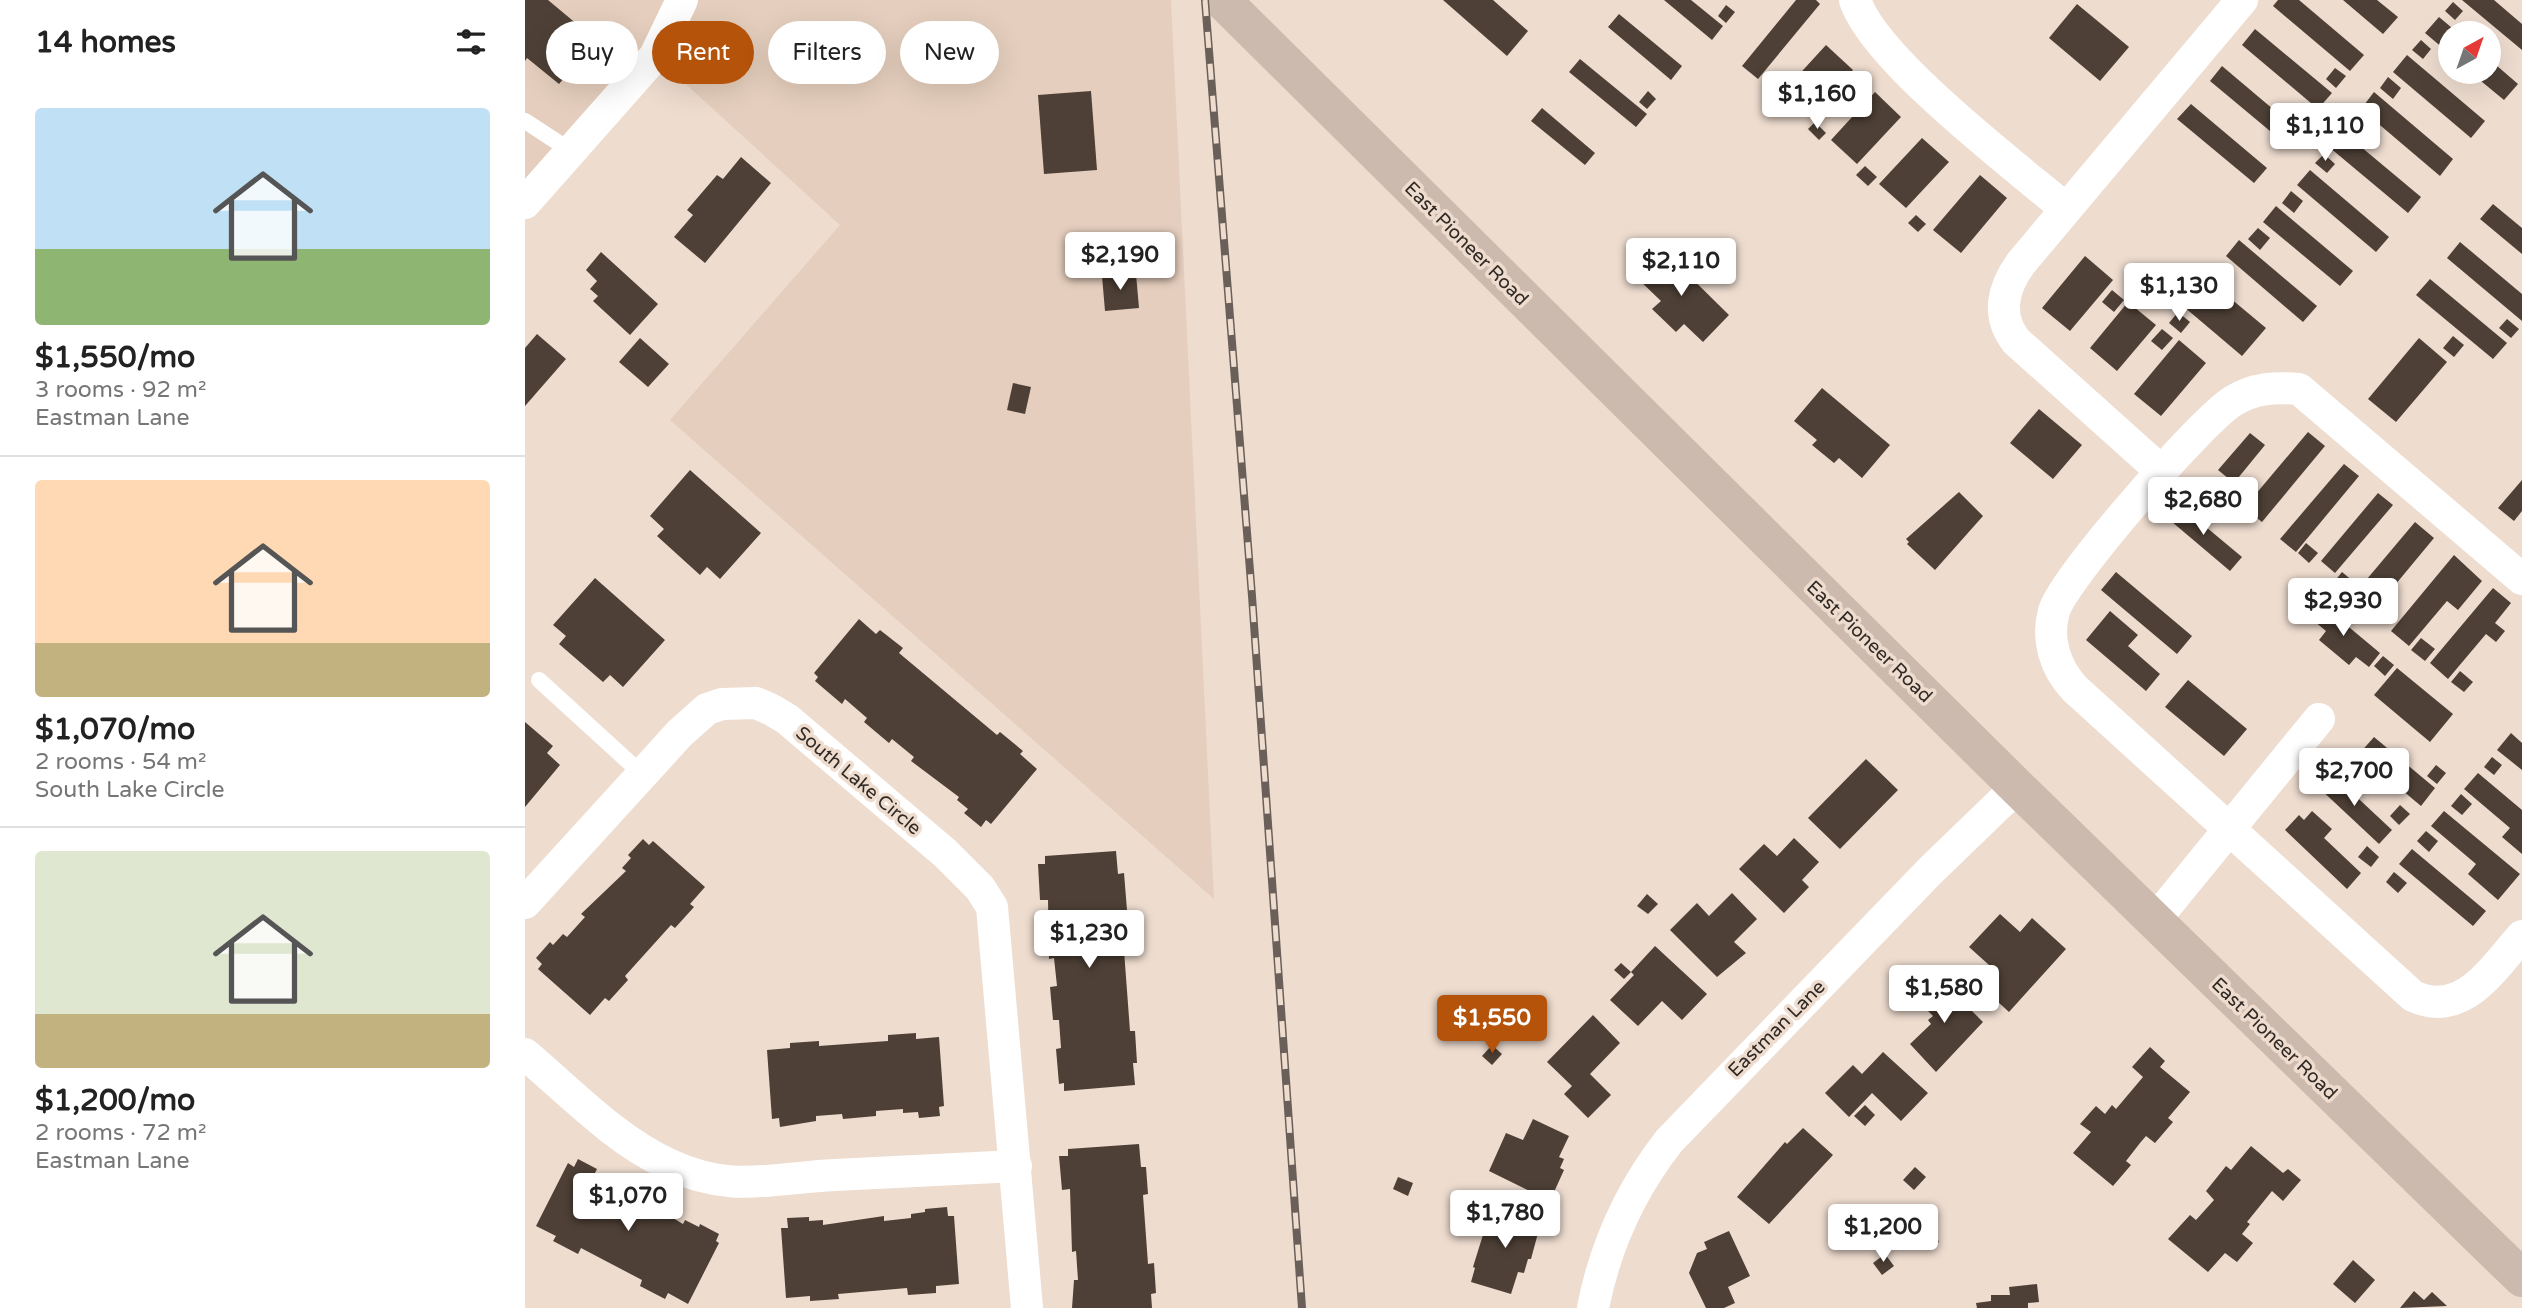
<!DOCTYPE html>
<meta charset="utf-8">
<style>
body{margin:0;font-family:"Varela Round",sans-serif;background:#f2f2f2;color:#222;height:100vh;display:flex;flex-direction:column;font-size:26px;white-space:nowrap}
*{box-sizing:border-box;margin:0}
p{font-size:23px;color:#767676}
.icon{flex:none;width:38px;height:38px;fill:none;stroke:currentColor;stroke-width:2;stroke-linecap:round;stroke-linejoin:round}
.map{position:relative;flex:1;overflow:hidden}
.details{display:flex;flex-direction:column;background:#fff;width:525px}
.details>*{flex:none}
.guide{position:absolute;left:21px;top:21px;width:665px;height:63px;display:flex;gap:14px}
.needle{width:46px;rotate:40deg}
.fabs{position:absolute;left:1913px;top:21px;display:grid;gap:14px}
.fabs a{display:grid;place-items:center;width:63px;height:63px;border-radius:50%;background:#fff;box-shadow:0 7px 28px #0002;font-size:35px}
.price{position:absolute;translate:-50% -60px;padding:0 16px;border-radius:7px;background:#fff;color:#222;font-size:23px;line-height:46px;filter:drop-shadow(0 2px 4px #0008)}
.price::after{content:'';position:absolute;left:50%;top:42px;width:21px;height:16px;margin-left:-10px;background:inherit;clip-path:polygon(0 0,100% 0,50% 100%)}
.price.active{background:#b45309;color:#fff}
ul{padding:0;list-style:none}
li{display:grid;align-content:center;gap:14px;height:371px;padding:0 35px}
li+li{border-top:2px solid #e0e0e0}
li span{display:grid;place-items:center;height:217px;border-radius:7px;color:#555}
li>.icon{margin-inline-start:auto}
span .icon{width:126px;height:126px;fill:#fffc;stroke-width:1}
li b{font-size:30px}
h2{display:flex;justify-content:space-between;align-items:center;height:84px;padding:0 35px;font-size:30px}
.tag{padding:0 24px;border-radius:32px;background:#fff;box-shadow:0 7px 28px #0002;font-size:24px;line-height:63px}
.tag.active{background:#b45309;color:#fff}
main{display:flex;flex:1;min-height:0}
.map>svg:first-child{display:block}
.built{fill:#e5cebd}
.building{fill:#4e4036}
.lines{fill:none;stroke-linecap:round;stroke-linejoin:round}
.service{stroke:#fff;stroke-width:16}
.minor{stroke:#fff;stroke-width:32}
.secondary{stroke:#ccbaae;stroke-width:38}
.rail-casing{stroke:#6a6059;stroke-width:8}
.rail{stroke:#eedccf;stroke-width:5;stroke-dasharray:16;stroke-linecap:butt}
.labels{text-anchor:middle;stroke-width:7;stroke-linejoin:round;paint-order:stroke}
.street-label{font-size:19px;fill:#302924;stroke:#eedccf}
</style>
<main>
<section class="details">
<h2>14 homes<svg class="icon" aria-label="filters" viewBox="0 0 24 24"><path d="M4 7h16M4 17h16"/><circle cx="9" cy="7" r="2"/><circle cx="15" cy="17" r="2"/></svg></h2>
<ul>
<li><span style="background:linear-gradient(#bfe0f5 65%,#8fb573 0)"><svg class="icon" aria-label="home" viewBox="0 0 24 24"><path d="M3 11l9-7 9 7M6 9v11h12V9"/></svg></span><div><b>$1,550/mo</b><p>3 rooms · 92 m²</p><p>Eastman Lane</p></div></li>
<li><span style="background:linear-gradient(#ffd9b3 75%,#c2b280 0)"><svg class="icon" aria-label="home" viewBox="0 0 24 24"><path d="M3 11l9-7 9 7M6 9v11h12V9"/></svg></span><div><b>$1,070/mo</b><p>2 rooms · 54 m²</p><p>South Lake Circle</p></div></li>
<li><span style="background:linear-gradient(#dfe7d0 75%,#c2b280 0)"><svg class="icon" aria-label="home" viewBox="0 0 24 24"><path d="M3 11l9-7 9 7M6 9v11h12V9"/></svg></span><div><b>$1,200/mo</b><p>2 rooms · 72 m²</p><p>Eastman Lane</p></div></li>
</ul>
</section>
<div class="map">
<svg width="1997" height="1308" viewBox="0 0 1997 1308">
<rect width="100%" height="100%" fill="#eedccf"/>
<path class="built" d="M 0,0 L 646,0 L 689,899 L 145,420 L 315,225 L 130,56 L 0,194 Z"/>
<g class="building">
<path d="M 0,0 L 23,0 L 71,40 L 34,84 L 2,58 L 0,61 Z"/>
<path d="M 918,0 L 968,0 L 1003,31 L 982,56 Z"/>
<path d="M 1139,0 L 1166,0 L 1198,26 L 1187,40 Z"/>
<path d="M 1271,0 L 1291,0 L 1295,4 L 1233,79 L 1217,66 Z"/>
<path d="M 1753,0 L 1774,0 L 1839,55 L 1825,71 L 1748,6 Z"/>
<path d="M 1818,0 L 1852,0 L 1873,17 L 1858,34 Z"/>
<path d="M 1937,0 L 1969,0 L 1997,24 L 1997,50 Z"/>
<path d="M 1928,2 L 1938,11 L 1930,20 L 1920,11 Z"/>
<path d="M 1552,4 L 1604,47 L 1575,81 L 1524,38 Z"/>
<path d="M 1201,5 L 1210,12 L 1201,23 L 1193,16 Z"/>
<path d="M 1094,14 L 1157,66 L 1146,80 L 1083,27 Z"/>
<path d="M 1914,17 L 1933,33 L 1925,33 L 1925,54 L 1900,33 Z"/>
<path d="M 1730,29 L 1807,93 L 1793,109 L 1717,45 Z"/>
<path d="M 1896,40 L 1906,49 L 1898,59 L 1887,50 Z"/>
<path d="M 1301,45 L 1328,70 L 1284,117 L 1257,93 Z"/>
<path d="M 1882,55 L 1960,121 L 1946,138 L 1868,72 Z"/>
<path d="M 1055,59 L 1122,114 L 1111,127 L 1044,72 Z"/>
<path d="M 1964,59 L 1993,84 L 1979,100 L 1945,72 L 1964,72 Z"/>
<path d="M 1697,66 L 1775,132 L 1763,146 L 1685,81 Z"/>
<path d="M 1810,68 L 1821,76 L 1811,88 L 1801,79 Z"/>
<path d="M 1863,77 L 1876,88 L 1868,99 L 1855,88 Z"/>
<path d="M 566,91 L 572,170 L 519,174 L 513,95 Z"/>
<path d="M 1123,91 L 1131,99 L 1122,109 L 1114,102 Z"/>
<path d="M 1350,92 L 1376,117 L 1332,164 L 1306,140 Z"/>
<path d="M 1849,92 L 1928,159 L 1915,176 L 1836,109 Z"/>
<path d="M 1666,104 L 1742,168 L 1729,183 L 1652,119 Z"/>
<path d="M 1776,104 L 1788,114 L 1778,125 L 1766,116 Z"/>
<path d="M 1017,108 L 1070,153 L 1060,165 L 1006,121 Z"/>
<path d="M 1290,122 L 1301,133 L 1294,140 L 1283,129 Z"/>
<path d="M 1817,131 L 1896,197 L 1883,213 L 1804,147 Z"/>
<path d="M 1397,138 L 1424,162 L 1381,208 L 1354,184 Z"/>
<path d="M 1799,154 L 1810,164 L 1802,173 L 1790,163 Z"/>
<path d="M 216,157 L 246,183 L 180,263 L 149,237 L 168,215 L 162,210 L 192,175 L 198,179 Z"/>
<path d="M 1340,166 L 1352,177 L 1343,186 L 1331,175 Z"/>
<path d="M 1785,170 L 1864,237 L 1851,252 L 1772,185 Z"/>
<path d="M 1455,175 L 1482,198 L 1436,253 L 1408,230 Z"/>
<path d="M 1766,191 L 1778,201 L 1769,213 L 1757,203 Z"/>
<path d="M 1968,204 L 1997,228 L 1997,254 L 1955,219 Z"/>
<path d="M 1751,206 L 1828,271 L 1815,286 L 1738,222 Z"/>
<path d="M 1391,215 L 1401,224 L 1393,232 L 1383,223 Z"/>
<path d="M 1733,228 L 1745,238 L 1735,250 L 1723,239 Z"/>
<path d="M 1714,240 L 1792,306 L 1778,322 L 1701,256 Z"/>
<path d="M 1935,242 L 1997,294 L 1997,321 L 1922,258 Z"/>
<path d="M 1138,250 L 1204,315 L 1178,342 L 1159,324 L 1151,332 L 1127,309 L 1136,301 L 1111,277 Z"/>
<path d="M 76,252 L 133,304 L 105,335 L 68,301 L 73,296 L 65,289 L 72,281 L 61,270 Z"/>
<path d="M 1560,256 L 1588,280 L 1545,331 L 1517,308 Z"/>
<path d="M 611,274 L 614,308 L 580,311 L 577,276 Z"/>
<path d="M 1681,278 L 1741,328 L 1717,356 L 1658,306 Z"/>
<path d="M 1905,279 L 1982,343 L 1968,359 L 1891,295 Z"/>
<path d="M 1587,290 L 1599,300 L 1589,312 L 1577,302 Z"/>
<path d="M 1603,302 L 1631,325 L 1592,371 L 1565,348 Z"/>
<path d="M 1653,312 L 1665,322 L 1656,333 L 1644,323 Z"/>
<path d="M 1982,319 L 1994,329 L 1986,338 L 1974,328 Z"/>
<path d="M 1637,329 L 1648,338 L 1637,350 L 1626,341 Z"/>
<path d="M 12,334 L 41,359 L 0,406 L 0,348 Z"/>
<path d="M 1928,336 L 1939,345 L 1929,357 L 1918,348 Z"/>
<path d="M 115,338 L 144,364 L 123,387 L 94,362 Z"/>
<path d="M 1894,338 L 1922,362 L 1871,422 L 1843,399 Z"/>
<path d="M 1654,340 L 1681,363 L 1636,416 L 1609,394 Z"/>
<path d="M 488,383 L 506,387 L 500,414 L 482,410 Z"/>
<path d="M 1297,388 L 1365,445 L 1337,478 L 1314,458 L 1309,463 L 1287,445 L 1292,440 L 1269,421 Z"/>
<path d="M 1514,409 L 1557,445 L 1528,479 L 1485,443 Z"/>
<path d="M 1783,432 L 1800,446 L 1737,522 L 1719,508 Z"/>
<path d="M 1725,433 L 1740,445 L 1709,483 L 1693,470 Z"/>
<path d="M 1819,464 L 1834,476 L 1771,552 L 1755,539 Z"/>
<path d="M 165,470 L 236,533 L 195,579 L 182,567 L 175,575 L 132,536 L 139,529 L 125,516 Z"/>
<path d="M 1997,480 L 1997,511 L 1989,521 L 1973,508 Z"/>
<path d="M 1434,492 L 1458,516 L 1410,570 L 1382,544 L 1384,542 L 1381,539 Z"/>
<path d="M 1853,493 L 1868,505 L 1810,573 L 1796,561 Z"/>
<path d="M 1651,502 L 1717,557 L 1705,571 L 1640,516 Z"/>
<path d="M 1890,522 L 1909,538 L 1846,614 L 1826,598 Z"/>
<path d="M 1781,543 L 1793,553 L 1784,563 L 1773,553 Z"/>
<path d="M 1929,555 L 1957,581 L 1933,610 L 1922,601 L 1884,646 L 1866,631 Z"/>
<path d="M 1591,572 L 1667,636 L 1652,654 L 1576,590 Z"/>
<path d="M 1817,572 L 1829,582 L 1821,592 L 1809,582 Z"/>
<path d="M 70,578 L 140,640 L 98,687 L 85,675 L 78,682 L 34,644 L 41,636 L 28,625 Z"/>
<path d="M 1968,588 L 1986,603 L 1970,623 L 1980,631 L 1971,642 L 1961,634 L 1923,679 L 1905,663 Z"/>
<path d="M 1795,603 L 1855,653 L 1844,667 L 1831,657 L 1824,665 L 1794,640 L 1801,631 L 1783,616 Z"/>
<path d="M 1585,611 L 1613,635 L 1603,646 L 1635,674 L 1621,691 L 1561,640 Z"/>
<path d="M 334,619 L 351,634 L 355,630 L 378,648 L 374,653 L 472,735 L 475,732 L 498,751 L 495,754 L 512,769 L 466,824 L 461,820 L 456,827 L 439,813 L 443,809 L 432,800 L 434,797 L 386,761 L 389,757 L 367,739 L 364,743 L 339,722 L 342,718 L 320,699 L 317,704 L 290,681 L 293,677 L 289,673 Z"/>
<path d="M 1896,638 L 1910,649 L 1900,661 L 1886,650 Z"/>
<path d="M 1858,656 L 1869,665 L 1860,676 L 1849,666 Z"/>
<path d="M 1872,668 L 1928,714 L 1905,742 L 1849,695 Z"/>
<path d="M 1935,671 L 1948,682 L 1939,692 L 1926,682 Z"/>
<path d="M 1663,680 L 1722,729 L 1699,756 L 1640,707 Z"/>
<path d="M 0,722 L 28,746 L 22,753 L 35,765 L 0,807 Z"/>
<path d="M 1986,733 L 1997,743 L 1997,770 L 1972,750 Z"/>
<path d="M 1849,737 L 1910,788 L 1896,806 L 1834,754 Z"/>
<path d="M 1967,757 L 1977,765 L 1969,775 L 1959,767 Z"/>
<path d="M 1341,759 L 1373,790 L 1315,849 L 1283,818 Z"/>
<path d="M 1911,765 L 1921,773 L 1912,784 L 1902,776 Z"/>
<path d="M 1805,772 L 1867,830 L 1854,844 L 1792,786 Z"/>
<path d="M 1953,773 L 1997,810 L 1997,854 L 1977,837 L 1985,828 L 1939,789 Z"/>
<path d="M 1936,794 L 1947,804 L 1937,815 L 1926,806 Z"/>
<path d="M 1875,805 L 1885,814 L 1874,825 L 1865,816 Z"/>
<path d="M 1787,811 L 1807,829 L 1799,838 L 1836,873 L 1822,889 L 1760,830 L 1774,815 L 1779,820 Z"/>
<path d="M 1919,811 L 1995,874 L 1973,900 L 1943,874 L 1951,864 L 1906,826 Z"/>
<path d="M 1901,831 L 1913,841 L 1904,852 L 1892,841 Z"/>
<path d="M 1269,838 L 1294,862 L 1277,880 L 1284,887 L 1259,913 L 1214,869 L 1239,844 L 1252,856 Z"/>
<path d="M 118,839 L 124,845 L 128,841 L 180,887 L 165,904 L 169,907 L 150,928 L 146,925 L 100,976 L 103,980 L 84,1001 L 80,998 L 65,1015 L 13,969 L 17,964 L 11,958 L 25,942 L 28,945 L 38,934 L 42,937 L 60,917 L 56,914 L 101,871 L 97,868 L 106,858 L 103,855 Z"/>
<path d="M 1842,846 L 1854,857 L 1846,867 L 1833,857 Z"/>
<path d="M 1887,849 L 1961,911 L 1948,926 L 1874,864 Z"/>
<path d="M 591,851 L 593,874 L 599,873 L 602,910 L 596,910 L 605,1031 L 610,1031 L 612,1063 L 608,1063 L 610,1085 L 539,1091 L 539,1083 L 534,1084 L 531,1049 L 536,1048 L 534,1020 L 528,1020 L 525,987 L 532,986 L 529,958 L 524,959 L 523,900 L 515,900 L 513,864 L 520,864 L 520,856 Z"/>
<path d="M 1869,872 L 1882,883 L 1873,893 L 1861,882 Z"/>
<path d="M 1207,893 L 1232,919 L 1209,942 L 1221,953 L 1192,977 L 1145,930 L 1172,903 L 1184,916 Z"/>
<path d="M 1122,894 L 1133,904 L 1123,914 L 1112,906 Z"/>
<path d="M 1475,914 L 1495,932 L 1507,918 L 1541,949 L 1484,1012 L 1450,981 L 1464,965 L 1444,947 Z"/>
<path d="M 1130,946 L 1182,994 L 1157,1020 L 1137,1001 L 1113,1026 L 1085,1000 L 1109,975 L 1106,972 L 1099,979 L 1089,970 L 1096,963 L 1106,972 Z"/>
<path d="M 1414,978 L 1458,1022 L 1411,1072 L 1385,1044 L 1406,1024 L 1403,1020 L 1408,1016 L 1392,1000 Z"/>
<path d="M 1068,1015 L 1095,1043 L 1065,1074 L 1086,1095 L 1063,1118 L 1039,1094 L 1047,1086 L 1022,1062 Z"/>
<path d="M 391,1033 L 391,1039 L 414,1037 L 419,1106 L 414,1107 L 415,1116 L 394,1118 L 393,1112 L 378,1113 L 378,1109 L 351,1111 L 351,1116 L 318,1119 L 317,1114 L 291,1116 L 291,1121 L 255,1127 L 254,1118 L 247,1119 L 242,1050 L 265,1048 L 265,1043 L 294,1041 L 294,1046 L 363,1041 L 363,1035 Z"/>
<path d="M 967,1045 L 977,1054 L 967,1065 L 957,1056 Z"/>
<path d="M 1625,1047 L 1640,1061 L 1635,1067 L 1665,1092 L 1643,1118 L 1648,1122 L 1630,1143 L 1621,1136 L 1615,1143 L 1601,1161 L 1606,1165 L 1588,1186 L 1548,1153 L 1566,1132 L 1555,1124 L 1571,1106 L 1580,1114 L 1587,1105 L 1591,1109 L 1618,1077 L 1607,1067 Z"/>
<path d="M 1358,1052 L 1403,1093 L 1376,1121 L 1347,1093 L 1324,1117 L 1300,1093 L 1328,1065 L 1337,1074 Z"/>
<path d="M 1340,1105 L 1350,1115 L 1340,1126 L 1329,1116 Z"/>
<path d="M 1008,1119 L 1044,1136 L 1034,1157 L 1039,1159 L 1035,1168 L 1039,1170 L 1025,1201 L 964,1171 L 981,1133 L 998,1140 Z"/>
<path d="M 1278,1128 L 1308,1155 L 1244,1224 L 1212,1197 L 1260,1142 L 1262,1144 Z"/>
<path d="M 614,1144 L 616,1167 L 621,1167 L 623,1194 L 618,1195 L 623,1264 L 629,1263 L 631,1293 L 626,1294 L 627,1308 L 547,1308 L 549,1280 L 553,1280 L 551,1251 L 547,1252 L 545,1189 L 537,1190 L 534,1156 L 543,1156 L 543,1149 Z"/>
<path d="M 1726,1146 L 1758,1173 L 1763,1169 L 1776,1180 L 1758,1201 L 1747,1191 L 1722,1222 L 1725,1224 L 1717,1234 L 1728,1243 L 1712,1262 L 1700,1253 L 1683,1272 L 1643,1239 L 1665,1215 L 1671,1220 L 1689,1200 L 1681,1191 L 1701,1166 L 1706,1170 Z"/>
<path d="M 53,1159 L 72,1169 L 70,1173 L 83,1179 L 80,1184 L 104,1196 L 106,1193 L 158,1224 L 160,1220 L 174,1227 L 175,1224 L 194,1234 L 191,1241 L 194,1243 L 163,1304 L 143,1293 L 140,1299 L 115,1286 L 117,1280 L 56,1248 L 53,1254 L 28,1241 L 31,1236 L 11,1226 L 43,1163 L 49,1167 Z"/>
<path d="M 1390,1167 L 1401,1177 L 1389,1190 L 1378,1180 Z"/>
<path d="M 873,1177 L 888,1183 L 883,1196 L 868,1189 Z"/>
<path d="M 1356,1205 L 1367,1218 L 1356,1228 L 1344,1216 Z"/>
<path d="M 422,1207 L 423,1216 L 429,1216 L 434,1284 L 411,1286 L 411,1293 L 383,1295 L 382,1288 L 313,1294 L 314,1299 L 285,1301 L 285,1296 L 261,1298 L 256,1228 L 263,1228 L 262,1218 L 284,1217 L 284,1221 L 298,1220 L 298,1225 L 359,1216 L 359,1221 L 386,1218 L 386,1214 L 400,1212 L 400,1209 Z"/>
<path d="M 966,1209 L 1016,1222 L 1006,1259 L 1003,1259 L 999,1273 L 993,1272 L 986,1294 L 946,1282 L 950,1268 L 948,1267 Z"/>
<path d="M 1403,1222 L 1414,1242 L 1400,1249 L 1389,1229 Z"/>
<path d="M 1204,1231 L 1225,1276 L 1203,1287 L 1210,1303 L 1199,1308 L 1181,1308 L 1164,1273 L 1172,1253 L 1182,1249 L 1179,1242 Z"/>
<path d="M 1360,1254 L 1369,1266 L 1357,1275 L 1348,1263 Z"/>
<path d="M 1828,1260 L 1850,1280 L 1830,1303 L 1808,1284 Z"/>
<path d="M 1512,1284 L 1514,1302 L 1503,1303 L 1503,1308 L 1452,1308 L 1451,1303 L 1466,1301 L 1466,1295 L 1485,1295 L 1484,1287 Z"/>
<path d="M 1889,1291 L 1899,1300 L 1907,1292 L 1922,1306 L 1875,1308 Z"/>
</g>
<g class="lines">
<g class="service">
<path d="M 0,121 L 46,151"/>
<path d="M 14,680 L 117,774"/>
</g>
<g class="minor">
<path d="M 1330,0 C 1349,59 1490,166 1541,209"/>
<path d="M 0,203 L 130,56 L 157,0"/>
<path d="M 1636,471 L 1491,341 C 1471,315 1478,288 1496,263 L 1717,0"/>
<path d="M 1997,579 L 1774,389 C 1750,387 1729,388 1708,401 C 1676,421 1539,578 1529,611 C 1521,639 1530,668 1550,689 L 1888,996 C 1938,1019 1967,969 1997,936"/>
<path d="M 0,903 L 155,733 L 182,709 L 197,704 L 231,703 L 245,709 L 262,719 L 420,853 L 455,888 L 467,907 L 502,1308"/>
<path d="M 1630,920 L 1794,719"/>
<path d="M 0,1054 C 45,1092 90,1140 143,1164 C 207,1194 246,1178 310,1175 C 370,1172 430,1169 491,1166"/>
<path d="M 1068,1308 C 1080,1246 1105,1191 1144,1141 L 1405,871 L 1492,787"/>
</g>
<path class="secondary" d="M 697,0 L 1492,787 L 1997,1278"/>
<g class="rail-casing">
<path id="rail" d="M 680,0 L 727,596 L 777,1308"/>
</g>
<use href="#rail" class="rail"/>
</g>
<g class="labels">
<g class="street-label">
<text transform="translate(942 243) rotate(45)" y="7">East Pioneer Road</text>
<text transform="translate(1345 641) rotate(44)" y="7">East Pioneer Road</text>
<text transform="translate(334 780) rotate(40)" y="7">South Lake Circle</text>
<text transform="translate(1251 1028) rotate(-45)" y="7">Eastman Lane</text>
<text transform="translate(1750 1038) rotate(44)" y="7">East Pioneer Road</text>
</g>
</g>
</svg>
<div class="fabs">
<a><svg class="needle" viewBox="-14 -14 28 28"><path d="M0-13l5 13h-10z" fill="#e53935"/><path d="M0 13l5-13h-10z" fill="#767676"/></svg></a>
</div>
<b class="price" style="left:1292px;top:131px">$1,160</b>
<b class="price" style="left:1800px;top:163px">$1,110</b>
<b class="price" style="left:595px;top:292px">$2,190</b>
<b class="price" style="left:1156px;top:298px">$2,110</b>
<b class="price" style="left:1654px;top:323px">$1,130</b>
<b class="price" style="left:1678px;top:537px">$2,680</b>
<b class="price" style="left:1818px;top:638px">$2,930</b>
<b class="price" style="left:1829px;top:808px">$2,700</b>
<b class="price" style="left:564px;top:970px">$1,230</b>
<b class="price" style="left:1419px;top:1025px">$1,580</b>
<b class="price active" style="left:967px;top:1055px">$1,550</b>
<b class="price" style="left:103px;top:1233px">$1,070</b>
<b class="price" style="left:980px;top:1250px">$1,780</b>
<b class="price" style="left:1358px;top:1264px">$1,200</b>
<div class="guide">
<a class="tag">Buy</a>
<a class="tag active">Rent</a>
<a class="tag">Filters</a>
<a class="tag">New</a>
</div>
</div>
</main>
